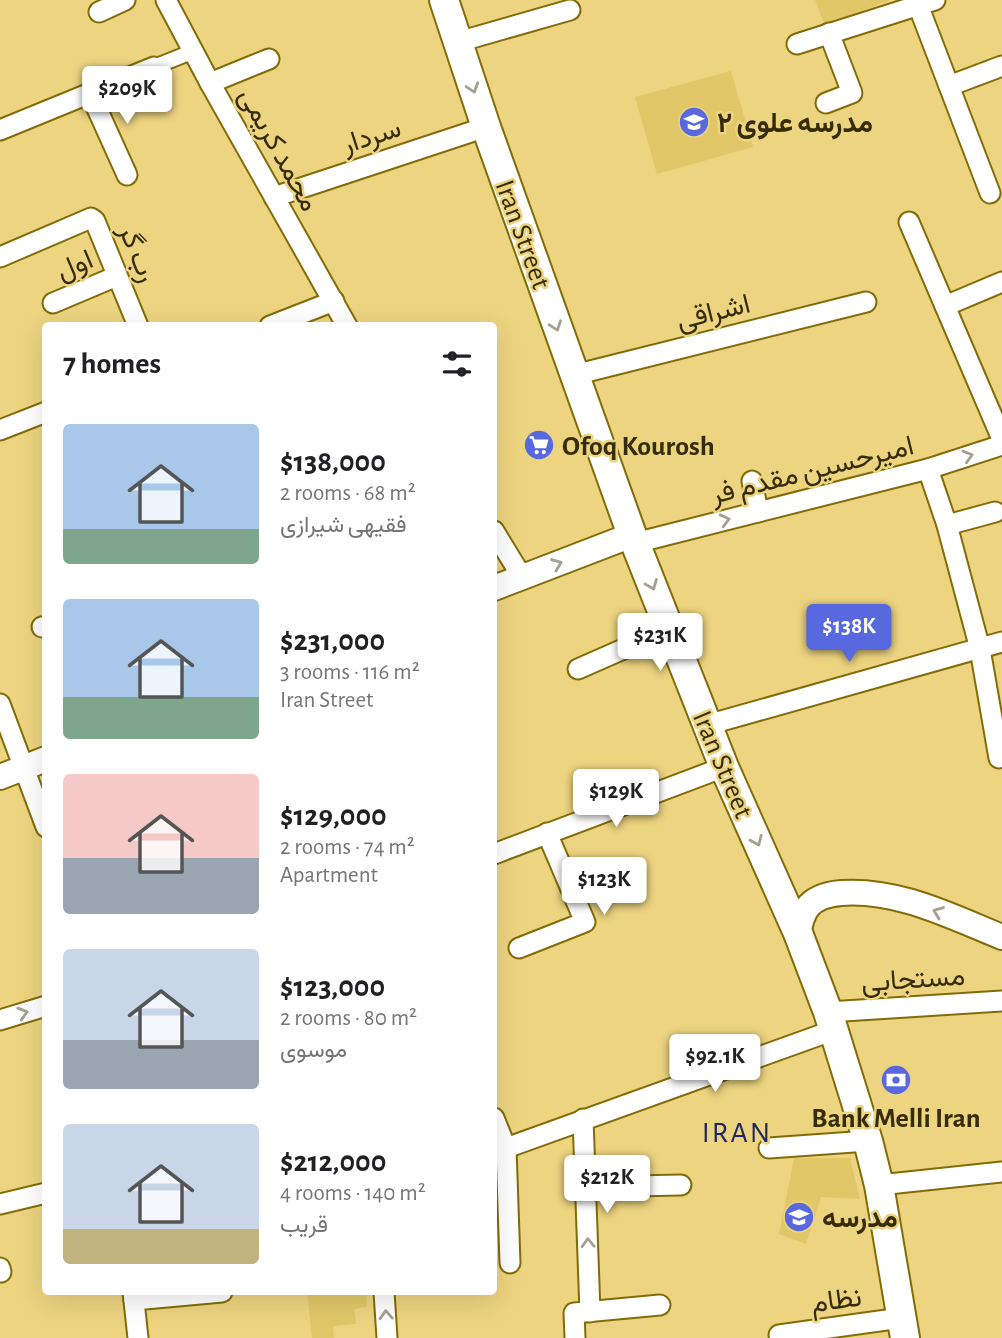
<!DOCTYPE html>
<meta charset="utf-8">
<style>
body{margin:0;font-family:"Alegreya Sans",Vazirmatn,sans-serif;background:#f2f2f2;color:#202124;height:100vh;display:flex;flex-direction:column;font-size:26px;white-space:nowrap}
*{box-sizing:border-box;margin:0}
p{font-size:23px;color:#757577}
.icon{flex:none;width:38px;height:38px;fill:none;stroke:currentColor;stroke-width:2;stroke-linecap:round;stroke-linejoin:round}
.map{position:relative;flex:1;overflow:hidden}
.side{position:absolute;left:42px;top:322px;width:455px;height:973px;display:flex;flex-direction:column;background:#fff;border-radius:7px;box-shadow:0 7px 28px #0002}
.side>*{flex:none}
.price{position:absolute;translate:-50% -60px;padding:0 16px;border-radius:7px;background:#fff;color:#222;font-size:23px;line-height:46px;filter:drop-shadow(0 2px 4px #0008)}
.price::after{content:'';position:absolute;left:50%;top:42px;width:21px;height:16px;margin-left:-10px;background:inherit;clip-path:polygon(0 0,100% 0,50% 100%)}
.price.current{background:#5868de;color:#fff}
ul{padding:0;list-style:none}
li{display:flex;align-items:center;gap:21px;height:175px;padding:0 21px}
li span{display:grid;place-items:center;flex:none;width:196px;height:140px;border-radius:7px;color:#555}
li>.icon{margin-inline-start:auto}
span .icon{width:84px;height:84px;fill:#fffc;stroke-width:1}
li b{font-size:30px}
h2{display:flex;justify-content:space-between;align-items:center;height:84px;padding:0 21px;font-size:30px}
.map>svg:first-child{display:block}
.built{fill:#e2c769}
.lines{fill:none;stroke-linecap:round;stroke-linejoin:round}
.pedestrian-casing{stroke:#836c07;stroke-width:18}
.minor-casing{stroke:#836c07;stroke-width:23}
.tertiary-casing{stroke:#836c07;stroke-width:28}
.secondary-casing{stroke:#836c07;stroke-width:32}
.pedestrian{stroke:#fff;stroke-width:14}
.minor{stroke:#fff;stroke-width:19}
.tertiary{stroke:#fff;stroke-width:24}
.secondary{stroke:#fff;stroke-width:28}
.oneway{stroke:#a5a08f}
.labels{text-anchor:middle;stroke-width:5;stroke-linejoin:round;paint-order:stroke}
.poi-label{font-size:28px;font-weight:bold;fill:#362c07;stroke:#edd480;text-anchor:start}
.street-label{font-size:28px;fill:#362c07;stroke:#edd480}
.neighbourhood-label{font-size:30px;letter-spacing:2px;fill:#202760;stroke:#edd480}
</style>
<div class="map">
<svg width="1002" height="1338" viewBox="0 0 1002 1338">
<rect width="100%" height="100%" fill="#edd480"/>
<g class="built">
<path d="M 815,0 L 890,0 L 825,26 Z"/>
<path d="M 731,71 L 753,147 L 657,174 L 635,97 Z"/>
<path d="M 794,1158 L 850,1158 L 860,1199 L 821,1197 L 806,1244 L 779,1234 Z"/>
<path d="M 307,1292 L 366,1292 L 367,1307 L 354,1309 L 356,1324 L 333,1326 L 334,1338 L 312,1338 Z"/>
</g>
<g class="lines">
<g class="pedestrian-casing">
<path id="pedestrian" d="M 154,67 L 194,51"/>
</g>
<g class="minor-casing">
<g id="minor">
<path d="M 166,0 L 210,83 L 347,326"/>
<path d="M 918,5 L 990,193"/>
<path d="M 99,12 L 125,0"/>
<path d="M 458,42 L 570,10"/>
<path d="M 797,44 L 935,0"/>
<path d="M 210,83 L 269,59"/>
<path d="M 949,86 L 1002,66"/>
<path d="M 90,93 L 127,175"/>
<path d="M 826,103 L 852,93 L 829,33"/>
<path d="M 0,130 L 154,67"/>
<path d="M 274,197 L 486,127"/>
<path d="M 909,222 L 1002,439"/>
<path d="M 0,257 L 91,218 L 95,221 L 138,326"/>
<path d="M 53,303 L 117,276"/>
<path d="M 945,306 L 1002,282"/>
<path d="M 270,326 L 334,301"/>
<path d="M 574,375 L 866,302"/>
<path d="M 0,430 L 46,412"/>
<path d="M 928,469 L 947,525 L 980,649 L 999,758"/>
<path d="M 752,481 L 758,512"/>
<path d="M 947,525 L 995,512"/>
<path d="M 494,531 L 522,577"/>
<path d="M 635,543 L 928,469 L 1002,445"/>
<path d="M 42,627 L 46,626"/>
<path d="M 578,669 L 669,629"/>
<path d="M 0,704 L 46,827"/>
<path d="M 707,725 L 1002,642"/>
<path d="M 494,854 L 724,767"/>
<path d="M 519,948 L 585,922 L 547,833"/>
<path d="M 828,1012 L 1002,1001"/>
<path d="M 0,1020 L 46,1006"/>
<path d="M 494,1118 L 506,1148 L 510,1263"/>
<path d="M 583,1119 L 590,1312"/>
<path d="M 506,1148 L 834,1030"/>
<path d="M 769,1148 L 868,1141"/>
<path d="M 879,1185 L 1002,1172"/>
<path d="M 586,1187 L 681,1185"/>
<path d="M 0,1204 L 46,1193"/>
<path d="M 0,1268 L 1,1272"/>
<path d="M 133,1292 L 138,1338"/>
<path d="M 384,1292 L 387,1338"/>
<path d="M 134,1300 L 222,1292"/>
<path d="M 779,1335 L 901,1318"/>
<path d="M 575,1338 L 574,1313 L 660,1305"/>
</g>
</g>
<g class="tertiary-casing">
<g id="tertiary">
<path d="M 494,588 L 632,535"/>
<path d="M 0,777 L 46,759"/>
<path d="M 798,933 C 800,924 802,915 807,908 C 815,897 829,894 841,893 C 898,889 950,916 1002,937"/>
</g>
</g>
<g class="secondary-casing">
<path id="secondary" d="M 444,0 L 486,127 L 632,535 L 724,767 L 798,933 L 828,1012 L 868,1141 L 879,1185 L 905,1338"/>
</g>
<use href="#pedestrian" class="pedestrian"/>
<use href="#minor" class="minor"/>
<use href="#tertiary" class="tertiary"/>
<use href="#secondary" class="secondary"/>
</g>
<defs><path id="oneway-chevron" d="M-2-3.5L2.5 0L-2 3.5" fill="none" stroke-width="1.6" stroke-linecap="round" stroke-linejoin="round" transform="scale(1.75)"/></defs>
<g class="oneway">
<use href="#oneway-chevron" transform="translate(473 88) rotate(72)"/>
<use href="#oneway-chevron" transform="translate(556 326) rotate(70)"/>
<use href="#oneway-chevron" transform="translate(968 456) rotate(-17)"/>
<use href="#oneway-chevron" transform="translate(725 520) rotate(-14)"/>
<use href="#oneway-chevron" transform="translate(557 564) rotate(-21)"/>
<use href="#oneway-chevron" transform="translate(652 585) rotate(68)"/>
<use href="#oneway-chevron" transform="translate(757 841) rotate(66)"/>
<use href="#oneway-chevron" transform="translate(938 912) rotate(-159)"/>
<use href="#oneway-chevron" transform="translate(23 1013) rotate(-16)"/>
<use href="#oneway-chevron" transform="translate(588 1243) rotate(-92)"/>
<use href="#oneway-chevron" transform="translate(386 1315) rotate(-93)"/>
</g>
<defs>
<g id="school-disc" transform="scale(1.575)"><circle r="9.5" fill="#5868de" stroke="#edd480"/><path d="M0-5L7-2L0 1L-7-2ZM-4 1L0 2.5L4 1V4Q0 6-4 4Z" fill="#fff"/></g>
<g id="supermarket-disc" transform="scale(1.575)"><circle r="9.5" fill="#5868de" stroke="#edd480"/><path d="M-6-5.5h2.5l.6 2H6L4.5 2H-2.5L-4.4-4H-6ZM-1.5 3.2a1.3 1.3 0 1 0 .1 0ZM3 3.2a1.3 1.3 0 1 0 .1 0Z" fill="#fff"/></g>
<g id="bank-disc" transform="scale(1.575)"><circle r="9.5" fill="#5868de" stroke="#edd480"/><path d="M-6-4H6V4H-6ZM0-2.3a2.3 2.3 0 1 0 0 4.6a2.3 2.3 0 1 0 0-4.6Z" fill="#fff"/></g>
</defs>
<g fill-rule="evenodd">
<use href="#school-disc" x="694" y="122"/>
<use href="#supermarket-disc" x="539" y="445"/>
<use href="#bank-disc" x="896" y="1080"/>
<use href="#school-disc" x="799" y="1217"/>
</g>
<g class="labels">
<g class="poi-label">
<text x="717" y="132">مدرسه علوی ۲</text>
<text x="562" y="455">Ofoq Kourosh</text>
<text x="896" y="1127" text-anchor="middle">Bank Melli Iran</text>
<text x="822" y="1227">مدرسه</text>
</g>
<g class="street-label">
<text transform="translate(371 135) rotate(-18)" y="10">سردار</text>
<text transform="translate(280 149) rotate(61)" y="10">محمد کریمی</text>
<text transform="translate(524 234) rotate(70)" y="10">Iran Street</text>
<text transform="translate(139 253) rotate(68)" y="10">رب گر</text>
<text transform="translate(74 264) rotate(-23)" y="10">اول</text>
<text transform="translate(713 311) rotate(-14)" y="10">اشراقی</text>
<text transform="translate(812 469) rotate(-14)" y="10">امیرحسین مقدم فر</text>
<text transform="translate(724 764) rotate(67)" y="10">Iran Street</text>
<text transform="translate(913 978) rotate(-4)" y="10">مستجابی</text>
<text transform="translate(836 1299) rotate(-8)" y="10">نظام</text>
</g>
<g class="neighbourhood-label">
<text x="737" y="1142">IRAN</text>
</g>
</g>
</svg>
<b class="price" style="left:127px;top:126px">$209K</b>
<b class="price current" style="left:849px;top:664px">$138K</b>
<b class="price" style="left:660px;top:673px">$231K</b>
<b class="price" style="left:616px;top:829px">$129K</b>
<b class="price" style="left:604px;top:917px">$123K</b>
<b class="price" style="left:715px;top:1094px">$92.1K</b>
<b class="price" style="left:607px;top:1215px">$212K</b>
<section class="side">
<h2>7 homes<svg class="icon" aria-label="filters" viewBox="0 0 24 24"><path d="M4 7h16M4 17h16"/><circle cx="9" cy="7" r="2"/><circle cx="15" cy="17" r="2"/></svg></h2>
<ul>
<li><span style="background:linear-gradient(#a9c7e8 75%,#7fa58c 0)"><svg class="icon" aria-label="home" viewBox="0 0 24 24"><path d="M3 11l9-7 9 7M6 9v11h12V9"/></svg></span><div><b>$138,000</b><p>2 rooms · 68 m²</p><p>فقیهی شیرازی</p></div></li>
<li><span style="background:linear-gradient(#a9c7e8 70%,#7fa58c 0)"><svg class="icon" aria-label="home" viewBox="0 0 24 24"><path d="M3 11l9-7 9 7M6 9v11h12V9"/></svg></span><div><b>$231,000</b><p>3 rooms · 116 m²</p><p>Iran Street</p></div></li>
<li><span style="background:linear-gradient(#f6c9c9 60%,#9aa5b1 0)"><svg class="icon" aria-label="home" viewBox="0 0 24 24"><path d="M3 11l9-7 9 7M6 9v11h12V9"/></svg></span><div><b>$129,000</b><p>2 rooms · 74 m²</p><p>Apartment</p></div></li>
<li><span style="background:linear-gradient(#c9d6e8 65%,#9aa5b1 0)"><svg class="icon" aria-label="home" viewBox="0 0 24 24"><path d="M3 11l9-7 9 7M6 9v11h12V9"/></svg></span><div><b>$123,000</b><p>2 rooms · 80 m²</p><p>موسوی</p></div></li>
<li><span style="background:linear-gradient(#c9d6e8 75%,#c2b280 0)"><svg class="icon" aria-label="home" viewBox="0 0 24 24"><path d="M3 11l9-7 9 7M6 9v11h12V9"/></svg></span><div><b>$212,000</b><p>4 rooms · 140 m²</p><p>قریب</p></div></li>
</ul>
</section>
</div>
